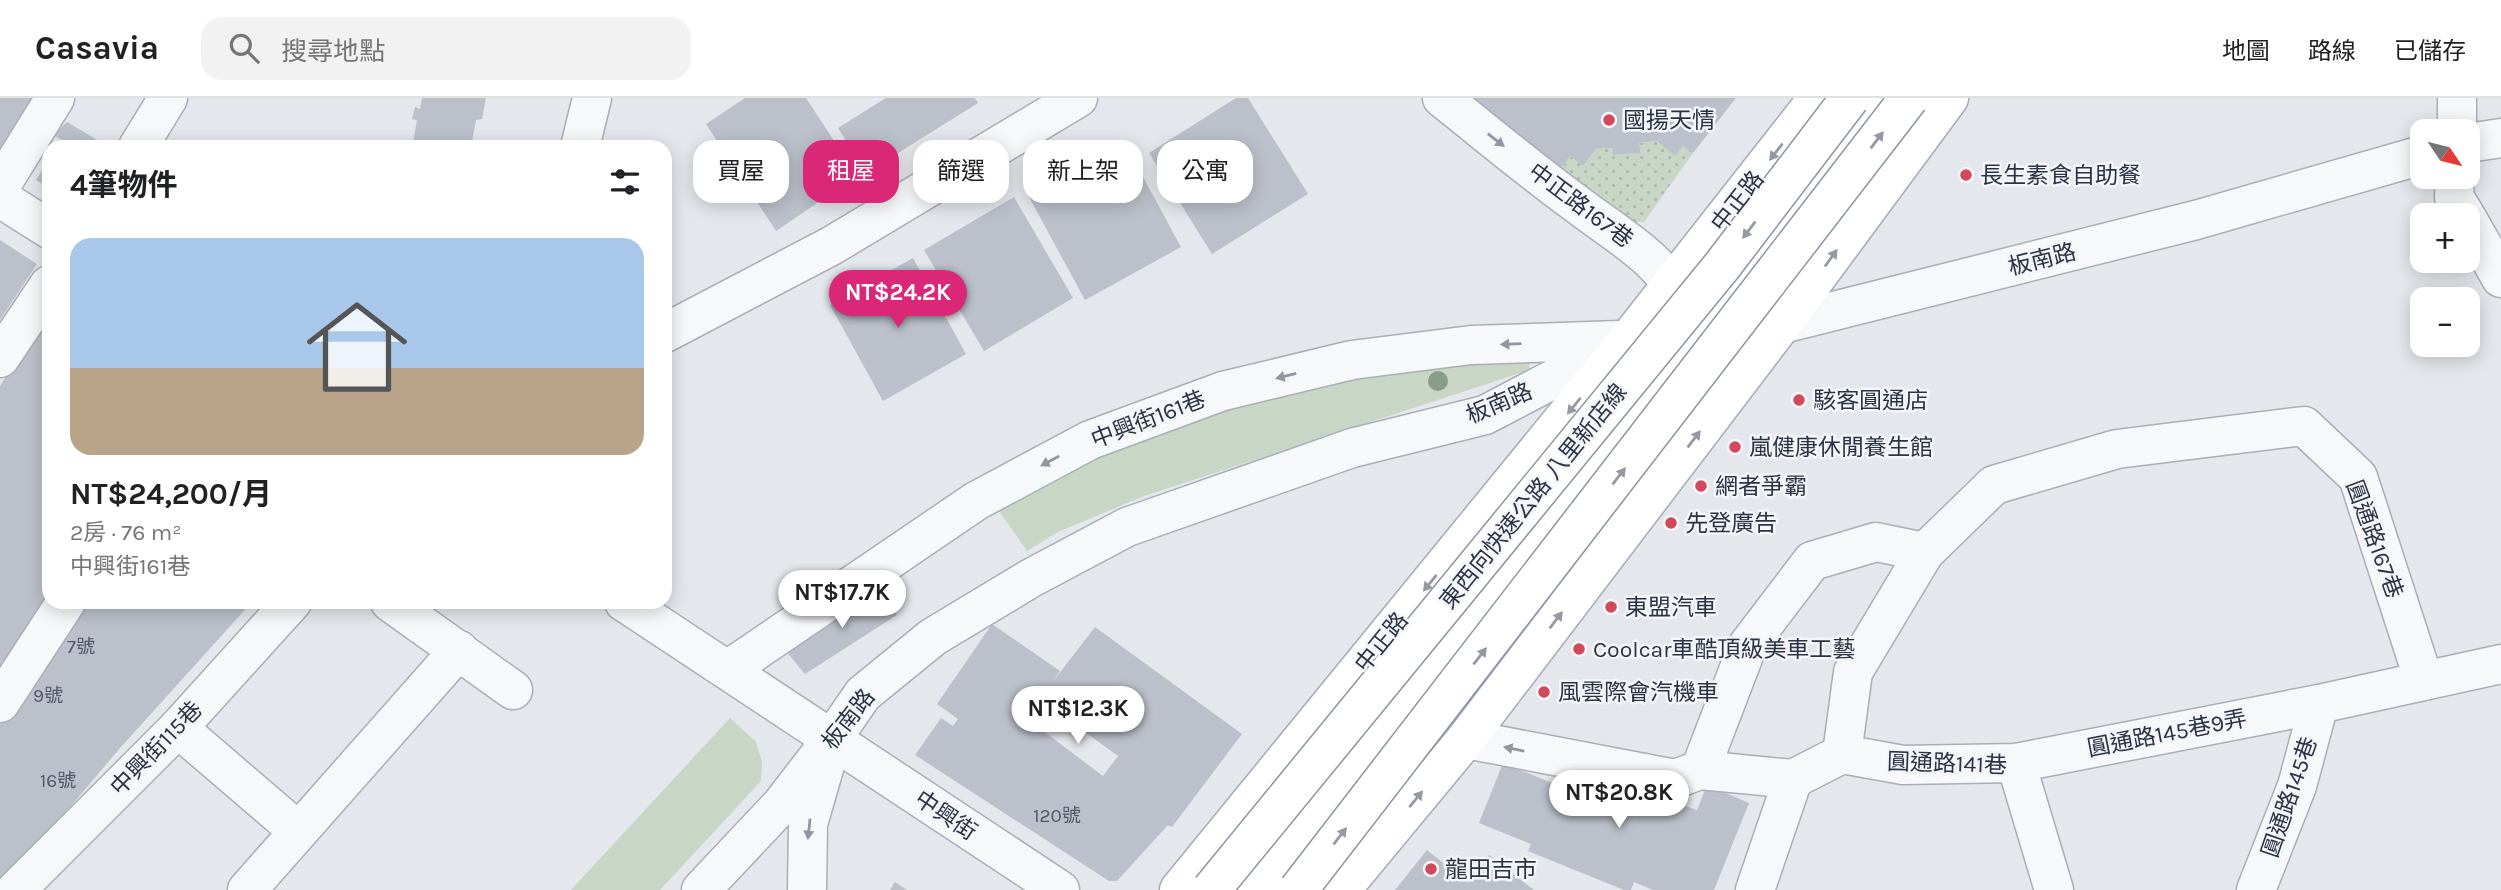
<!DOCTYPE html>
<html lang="zh-TW">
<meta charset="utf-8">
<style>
body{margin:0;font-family:Karla,"Noto Sans TC",sans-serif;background:#f2f2f2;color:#202124;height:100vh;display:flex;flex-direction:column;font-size:26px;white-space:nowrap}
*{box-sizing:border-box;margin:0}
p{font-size:23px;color:#757577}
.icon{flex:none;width:38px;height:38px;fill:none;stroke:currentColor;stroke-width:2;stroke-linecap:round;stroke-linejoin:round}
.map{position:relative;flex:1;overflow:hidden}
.drawer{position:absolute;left:42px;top:42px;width:630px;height:469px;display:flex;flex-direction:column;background:#fff;border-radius:21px;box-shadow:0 4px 18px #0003}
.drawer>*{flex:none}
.top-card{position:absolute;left:693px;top:42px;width:665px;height:63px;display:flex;gap:14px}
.needle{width:46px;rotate:125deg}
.buttons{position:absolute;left:2410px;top:21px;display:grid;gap:14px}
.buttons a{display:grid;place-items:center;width:70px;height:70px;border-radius:14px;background:#fff;box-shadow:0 4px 18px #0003;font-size:35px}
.price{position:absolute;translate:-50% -60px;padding:0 16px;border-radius:24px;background:#fff;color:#222;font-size:23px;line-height:46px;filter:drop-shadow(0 2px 4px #0008)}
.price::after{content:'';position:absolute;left:50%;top:42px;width:21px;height:16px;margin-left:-10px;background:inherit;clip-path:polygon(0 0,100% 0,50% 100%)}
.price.active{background:#db2777;color:#fff}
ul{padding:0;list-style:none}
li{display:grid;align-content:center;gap:14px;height:371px;padding:0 28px}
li+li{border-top:2px solid #e0e0e0}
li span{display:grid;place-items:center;height:217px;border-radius:21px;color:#555}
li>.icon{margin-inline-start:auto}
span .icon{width:126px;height:126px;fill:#fffc;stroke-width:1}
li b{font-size:30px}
h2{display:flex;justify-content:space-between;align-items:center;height:84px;padding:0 28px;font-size:30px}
.pill{padding:0 24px;border-radius:21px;background:#fff;box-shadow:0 4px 18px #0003;font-size:24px;line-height:63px}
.pill.active{background:#db2777;color:#fff}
header{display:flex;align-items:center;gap:42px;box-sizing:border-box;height:98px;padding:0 35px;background:#fff;border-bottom:2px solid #e0e0e0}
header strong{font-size:33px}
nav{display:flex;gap:38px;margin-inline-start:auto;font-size:24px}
.search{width:490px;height:63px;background:#f2f2f2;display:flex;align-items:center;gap:18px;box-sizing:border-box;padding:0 24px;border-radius:21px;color:#757577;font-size:26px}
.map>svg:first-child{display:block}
.grass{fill:#c9d6c5}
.park{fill:url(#park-dots)}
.building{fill:#bbc0ca;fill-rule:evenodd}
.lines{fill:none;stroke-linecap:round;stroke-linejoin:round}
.minor-casing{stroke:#a9aeb7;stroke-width:41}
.major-casing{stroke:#a3abb8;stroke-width:41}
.minor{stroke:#f7f8fa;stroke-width:38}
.major{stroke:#fff;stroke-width:38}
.highway-bridge-casing{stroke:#8b94a3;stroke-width:41;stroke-linecap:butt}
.highway-bridge{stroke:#fff;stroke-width:38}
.tree{fill:#899d89}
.oneway{fill:#9196a0}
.oneway2{fill:#959aa2}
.poi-dot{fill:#d1495b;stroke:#f4f6f9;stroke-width:2.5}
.labels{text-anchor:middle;stroke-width:5;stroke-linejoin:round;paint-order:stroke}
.number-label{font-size:19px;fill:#4f5766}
.poi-label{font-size:23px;fill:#2b3445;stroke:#f4f6f9;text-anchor:start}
.street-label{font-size:23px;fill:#2b3445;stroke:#f4f6f9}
</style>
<header>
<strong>Casavia</strong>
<div class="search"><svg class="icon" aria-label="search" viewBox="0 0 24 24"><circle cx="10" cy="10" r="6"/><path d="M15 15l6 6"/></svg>搜尋地點</div>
<nav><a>地圖</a><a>路線</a><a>已儲存</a></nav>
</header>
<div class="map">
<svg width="2501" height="792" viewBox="0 0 2501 792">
<defs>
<pattern id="park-dots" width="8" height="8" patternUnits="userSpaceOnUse" patternTransform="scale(1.75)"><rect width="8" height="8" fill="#c9d6c5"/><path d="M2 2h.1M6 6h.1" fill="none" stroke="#adb8ab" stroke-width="1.8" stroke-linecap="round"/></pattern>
</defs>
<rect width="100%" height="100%" fill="#e4e7ec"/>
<g class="grass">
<path d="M 1527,258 L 1530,272 L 1144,398 L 1058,434 L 1027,453 L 997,410 L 1125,345 L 1293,289 Z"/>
<path d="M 730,620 L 756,644 L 762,664 L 761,683 L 660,792 L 571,792 Z"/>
</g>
<path class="park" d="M 1657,43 L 1675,57 L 1683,48 L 1693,55 L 1644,124 L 1633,124 L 1561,71 L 1570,58 L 1583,68 L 1596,51 L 1613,50 L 1614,57 L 1639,55 L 1639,45 Z"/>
<g class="building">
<path d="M 0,0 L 36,0 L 0,58 Z"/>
<path d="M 422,0 L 486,0 L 482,21 L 476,22 L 471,49 L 433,49 L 413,45 L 417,22 L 412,21 L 415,9 L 420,11 Z"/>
<path d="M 745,0 L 806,0 L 857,78 L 776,133 L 706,26 Z"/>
<path d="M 886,0 L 975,0 L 978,5 L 866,75 L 838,30 Z"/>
<path d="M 1236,0 L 1248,0 L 1308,96 L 1212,156 L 1149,55 Z"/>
<path d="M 1470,0 L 1736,0 L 1693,55 L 1683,48 L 1675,58 L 1657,43 L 1639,45 L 1640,55 L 1613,57 L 1613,50 L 1596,51 L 1583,68 L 1570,58 L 1561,71 Z"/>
<path d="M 67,24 L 109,49 L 57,49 L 62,42 L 53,37 Z"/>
<path d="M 1124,44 L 1181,149 L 1085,202 L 1028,97 Z"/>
<path d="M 49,62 L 49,90 L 36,82 Z"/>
<path d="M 1014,99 L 1073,200 L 984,253 L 924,152 Z"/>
<path d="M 0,142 L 37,166 L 0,222 Z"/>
<path d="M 913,160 L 966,256 L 883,303 L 830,207 Z"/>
<path d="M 49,210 L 49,497 L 0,573 L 0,288 Z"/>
<path d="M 665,329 L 668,331 L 670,350 L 665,357 Z"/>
<path d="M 879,487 L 897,517 L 805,576 L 785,552 Z"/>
<path d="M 81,504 L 252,504 L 120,650 L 0,792 L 0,626 Z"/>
<path d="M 992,526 L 1060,573 L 1051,586 L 1095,529 L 1242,636 L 1172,729 L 1168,727 L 1117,783 L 1109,783 L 915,657 L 941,620 L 953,628 L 958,621 L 937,606 ZM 1040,601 L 1118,658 L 1103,678 L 1026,620 Z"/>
<path d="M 1503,665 L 1569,692 L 1572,685 L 1597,695 L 1600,688 L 1619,688 L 1638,695 L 1641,688 L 1684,697 L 1680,706 L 1697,712 L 1707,687 L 1749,705 L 1714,792 L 1653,792 L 1634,784 L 1631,792 L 1624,792 L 1528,753 L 1531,746 L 1479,725 Z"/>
<path d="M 1427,752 L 1468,785 L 1489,757 L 1534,792 L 1395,792 Z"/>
<path d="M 895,784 L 907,792 L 890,792 Z"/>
</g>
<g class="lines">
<g class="minor-casing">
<g id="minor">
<path d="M 1442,0 C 1486,35 1529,71 1574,104 C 1625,143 1657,156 1691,214"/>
<path d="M 2457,33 L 2457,0"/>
<path d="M 2468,45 L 2501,40"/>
<path d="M 138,49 L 168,0"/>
<path d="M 580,49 L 592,0"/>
<path d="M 2455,79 L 2454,99 L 2465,117"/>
<path d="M 0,89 L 55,0"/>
<path d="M 0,100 L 49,131"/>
<path d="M 2468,122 L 2501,180"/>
<path d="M 1759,228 L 1782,226 L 2196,122 L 2422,57"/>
<path d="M 665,235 L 831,148 L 1078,0"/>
<path d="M 0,260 L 49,187"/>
<path d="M 390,504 L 513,592"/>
<path d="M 624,504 L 1060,792"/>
<path d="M 729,571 L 976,403 L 1090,342 L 1223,293 L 1352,262 L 1471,247 L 1619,242"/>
<path d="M 0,605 L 66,504"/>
<path d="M 178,630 L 298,733"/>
<path d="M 1466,641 L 1675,681 L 1700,672 L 1793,681 L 1842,656 L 1903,667 L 2016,665 L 2319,606 L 2501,566"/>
<path d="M 1842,656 L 1853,574 L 1925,454 L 1994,387 L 2117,351 L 2304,328 L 2358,379 L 2424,583"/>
<path d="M 2016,665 L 2054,792"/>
<path d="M 1700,672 L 1748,547 L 1812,463 L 1876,444 L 1925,454"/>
<path d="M 16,792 L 178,630 L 292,504"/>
<path d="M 247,792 L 459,552"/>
<path d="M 701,792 L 781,707 L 832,641 L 863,596 L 933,539 L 1031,480 L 1127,429 L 1352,350 L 1485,317 L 1630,241"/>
<path d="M 807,792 L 808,726 L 827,660"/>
<path d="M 1755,792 L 1793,681"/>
<path d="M 2256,792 L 2297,688 L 2319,606"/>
</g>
</g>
<g class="major-casing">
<g id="major">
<path d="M 1179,792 L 1628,242 L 1818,0"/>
<path d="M 1256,792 L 1380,631 L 1439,566 L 1762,156 L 1877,0"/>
<path d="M 1341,792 L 1466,641 L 1782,226 L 1949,0"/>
</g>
</g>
<use href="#minor" class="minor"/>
<use href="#major" class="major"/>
<g class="highway-bridge-casing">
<g id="highway-bridge">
<path d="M 1211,792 L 1722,168 L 1850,0"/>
<path d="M 1298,792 L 1909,0"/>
</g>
</g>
<use href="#highway-bridge" class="highway-bridge"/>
</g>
<circle class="tree" cx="1438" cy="283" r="10"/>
<defs><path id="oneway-solid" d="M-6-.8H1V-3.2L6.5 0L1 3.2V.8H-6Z" transform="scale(1.75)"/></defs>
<g class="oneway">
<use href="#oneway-solid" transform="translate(1496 42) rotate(38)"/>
<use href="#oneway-solid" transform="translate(1511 246) rotate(178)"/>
<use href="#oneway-solid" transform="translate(1286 278) rotate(166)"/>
<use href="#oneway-solid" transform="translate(1050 363) rotate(152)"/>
<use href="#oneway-solid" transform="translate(1514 651) rotate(-168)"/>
<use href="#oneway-solid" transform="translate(809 731) rotate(96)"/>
</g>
<g class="oneway2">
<use href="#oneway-solid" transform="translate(1877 42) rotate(-53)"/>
<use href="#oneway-solid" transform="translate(1776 54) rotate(128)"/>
<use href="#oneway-solid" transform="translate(1749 132) rotate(127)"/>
<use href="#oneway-solid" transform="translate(1831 160) rotate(-54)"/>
<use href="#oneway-solid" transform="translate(1574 308) rotate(129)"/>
<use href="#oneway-solid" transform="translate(1694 341) rotate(-53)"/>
<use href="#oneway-solid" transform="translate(1619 378) rotate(-52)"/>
<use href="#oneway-solid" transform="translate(1430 485) rotate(129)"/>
<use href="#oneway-solid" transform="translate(1556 522) rotate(-53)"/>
<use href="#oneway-solid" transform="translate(1480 558) rotate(-52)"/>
<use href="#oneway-solid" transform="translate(1416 701) rotate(-51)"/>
<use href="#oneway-solid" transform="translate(1340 738) rotate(-52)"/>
</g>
<g class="poi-dot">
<circle cx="1609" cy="22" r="7"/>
<circle cx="1966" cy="77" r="7"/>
<circle cx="1799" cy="302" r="7"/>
<circle cx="1735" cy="349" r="7"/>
<circle cx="1701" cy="388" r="7"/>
<circle cx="1671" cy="425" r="7"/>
<circle cx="1611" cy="509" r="7"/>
<circle cx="1579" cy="551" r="7"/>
<circle cx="1544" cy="594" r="7"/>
<circle cx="1431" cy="771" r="7"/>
</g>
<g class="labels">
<g class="number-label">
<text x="81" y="555">7號</text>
<text x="48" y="604">9號</text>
<text x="58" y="689">16號</text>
<text x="1057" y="724">120號</text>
</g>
<g class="poi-label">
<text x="1623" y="30">國揚天情</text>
<text x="1980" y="85">長生素食自助餐</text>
<text x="1813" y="310">駭客圓通店</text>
<text x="1749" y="357">嵐健康休閒養生館</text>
<text x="1715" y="396">網者爭霸</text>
<text x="1685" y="433">先登廣告</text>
<text x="1625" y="517">東盟汽車</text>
<text x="1593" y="559">Coolcar車酷頂級美車工藝</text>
<text x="1558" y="602">風雲際會汽機車</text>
<text x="1445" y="779">龍田吉市</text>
</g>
<g class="street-label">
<text transform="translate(1737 103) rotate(-52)" y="8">中正路</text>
<text transform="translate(1581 107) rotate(37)" y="8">中正路167巷</text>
<text transform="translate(2042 161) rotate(-14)" y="8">板南路</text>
<text transform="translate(1499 305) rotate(-23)" y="8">板南路</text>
<text transform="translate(1148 321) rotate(-21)" y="8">中興街161巷</text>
<text transform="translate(1533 398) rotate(-51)" y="8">東西向快速公路 八里新店線</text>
<text transform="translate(2375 441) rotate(70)" y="8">圓通路167巷</text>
<text transform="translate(1381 544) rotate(-51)" y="8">中正路</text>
<text transform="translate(848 621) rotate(-52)" y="8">板南路</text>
<text transform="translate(2167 635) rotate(-11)" y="8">圓通路145巷9弄</text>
<text transform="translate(156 650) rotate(-46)" y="8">中興街115巷</text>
<text transform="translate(1947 665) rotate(2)" y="8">圓通路141巷</text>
<text transform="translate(2289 699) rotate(-71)" y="8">圓通路145巷</text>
<text transform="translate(946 717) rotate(34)" y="8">中興街</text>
</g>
</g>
</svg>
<div class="buttons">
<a><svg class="needle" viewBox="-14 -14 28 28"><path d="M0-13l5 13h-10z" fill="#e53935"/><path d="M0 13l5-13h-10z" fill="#757577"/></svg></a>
<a>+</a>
<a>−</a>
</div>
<b class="price active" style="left:898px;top:232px">NT$24.2K</b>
<b class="price" style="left:842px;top:532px">NT$17.7K</b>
<b class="price" style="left:1078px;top:648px">NT$12.3K</b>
<b class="price" style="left:1619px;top:732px">NT$20.8K</b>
<div class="top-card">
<a class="pill">買屋</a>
<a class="pill active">租屋</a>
<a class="pill">篩選</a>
<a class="pill">新上架</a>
<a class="pill">公寓</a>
</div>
<section class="drawer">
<h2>4筆物件<svg class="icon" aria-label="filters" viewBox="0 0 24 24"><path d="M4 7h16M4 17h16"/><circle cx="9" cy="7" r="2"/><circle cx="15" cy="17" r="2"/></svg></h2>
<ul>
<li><span style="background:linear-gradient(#a9c7e8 60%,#b9a48a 0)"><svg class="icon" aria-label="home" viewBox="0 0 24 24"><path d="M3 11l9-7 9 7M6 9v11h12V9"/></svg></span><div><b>NT$24,200/月</b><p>2房 · 76 m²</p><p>中興街161巷</p></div></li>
</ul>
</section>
</div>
